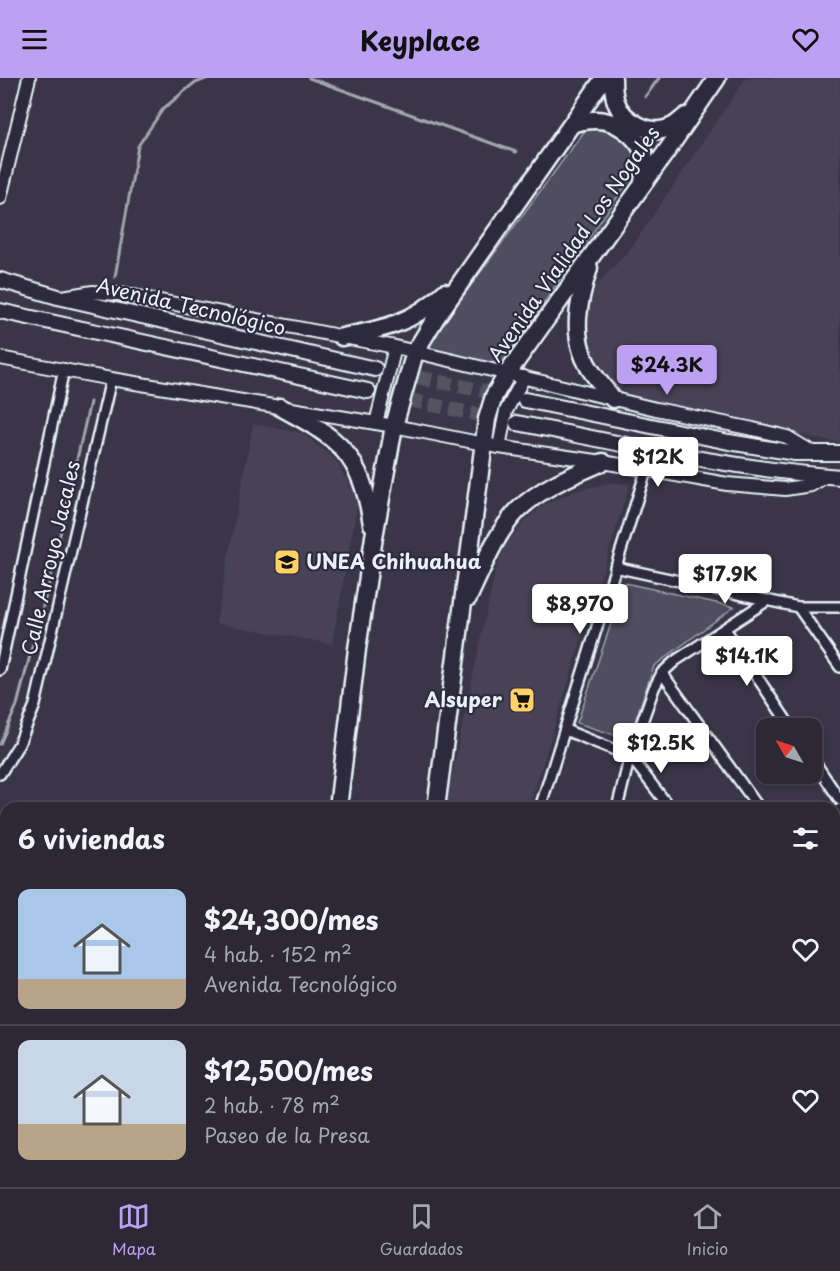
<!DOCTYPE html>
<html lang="es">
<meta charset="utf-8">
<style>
body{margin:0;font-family:"Playpen Sans",sans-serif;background:#34303e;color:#f1f3f6;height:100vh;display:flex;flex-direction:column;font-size:22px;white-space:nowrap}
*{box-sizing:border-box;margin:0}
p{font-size:20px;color:#a6a6ad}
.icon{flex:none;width:33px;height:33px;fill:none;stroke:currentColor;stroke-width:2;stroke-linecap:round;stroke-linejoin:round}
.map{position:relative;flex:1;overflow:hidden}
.details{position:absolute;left:0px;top:724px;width:840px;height:386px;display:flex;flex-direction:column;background:#2c2836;border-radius:18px 18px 0 0;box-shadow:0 3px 9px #0003,0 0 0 2px #484451}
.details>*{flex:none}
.needle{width:39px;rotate:309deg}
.buttons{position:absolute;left:756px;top:640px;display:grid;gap:12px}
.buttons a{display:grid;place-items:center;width:66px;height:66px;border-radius:12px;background:#2c2836;box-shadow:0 3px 9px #0003,0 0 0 2px #484451;font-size:30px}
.price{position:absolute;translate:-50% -51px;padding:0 14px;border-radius:6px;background:#fff;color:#222;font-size:20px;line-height:39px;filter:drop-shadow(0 2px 3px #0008)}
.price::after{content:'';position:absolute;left:50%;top:36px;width:18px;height:14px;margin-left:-9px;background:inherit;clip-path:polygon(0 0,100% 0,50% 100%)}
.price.current{background:#bca0f2;color:#111}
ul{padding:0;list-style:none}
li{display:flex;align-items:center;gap:18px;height:150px;padding:0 18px}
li+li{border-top:2px solid #484451}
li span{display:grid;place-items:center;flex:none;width:168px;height:120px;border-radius:12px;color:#555}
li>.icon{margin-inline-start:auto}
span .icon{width:72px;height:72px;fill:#fffc;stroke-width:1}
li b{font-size:26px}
h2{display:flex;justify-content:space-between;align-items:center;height:72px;padding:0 18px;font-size:26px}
header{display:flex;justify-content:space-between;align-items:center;height:78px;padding:0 18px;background:#bca0f2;color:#111;font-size:27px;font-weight:700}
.menu{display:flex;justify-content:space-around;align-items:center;height:84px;border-top:2px solid #484451;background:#2c2836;font-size:16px;color:#a6a6ad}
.menu a{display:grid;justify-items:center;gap:3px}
.menu .current{color:#bca0f2}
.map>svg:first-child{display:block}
.built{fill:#464354}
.green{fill:#504e5f;stroke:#9ca0ac;stroke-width:1.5}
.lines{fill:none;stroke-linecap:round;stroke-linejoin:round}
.stream{stroke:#a2a6b1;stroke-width:3}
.primary-tunnel{stroke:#545262;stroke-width:14;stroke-dasharray:14 7;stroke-linecap:butt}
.street-casing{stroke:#e8f1f8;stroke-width:14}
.secondary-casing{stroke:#e8f1f8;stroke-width:16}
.primary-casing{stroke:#e8f1f8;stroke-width:18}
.highway-casing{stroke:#e8f1f8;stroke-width:21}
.street{stroke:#2f2a3d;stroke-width:9}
.secondary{stroke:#2f2a3d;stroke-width:12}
.primary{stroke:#2f2a3d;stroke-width:14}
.highway{stroke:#2f2a3d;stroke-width:16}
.labels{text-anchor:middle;stroke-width:4.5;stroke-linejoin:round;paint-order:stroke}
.street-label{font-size:20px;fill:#e8f1f8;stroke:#2f2a3d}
.poi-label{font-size:20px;font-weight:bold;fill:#e8f1f8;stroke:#2f2a3d;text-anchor:start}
</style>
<header><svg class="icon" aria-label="menu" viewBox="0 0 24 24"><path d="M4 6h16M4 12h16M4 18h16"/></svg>Keyplace<svg class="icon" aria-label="heart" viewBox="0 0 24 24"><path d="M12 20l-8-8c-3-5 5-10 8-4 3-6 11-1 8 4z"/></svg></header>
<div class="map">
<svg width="840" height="1109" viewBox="0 0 840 1109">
<rect width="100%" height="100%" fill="#3a3648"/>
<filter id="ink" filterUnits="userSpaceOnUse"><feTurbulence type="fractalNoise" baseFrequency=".0167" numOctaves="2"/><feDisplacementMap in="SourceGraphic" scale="12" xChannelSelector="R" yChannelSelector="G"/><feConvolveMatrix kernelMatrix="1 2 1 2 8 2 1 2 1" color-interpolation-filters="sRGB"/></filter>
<g filter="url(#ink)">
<g class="built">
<path d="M 746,0 L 840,0 L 840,365 L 657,329 L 603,304 L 580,258 L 596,207 L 629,173 Z"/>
<path d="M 253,346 L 302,355 L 335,381 L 358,423 L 332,566 L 216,545 Z"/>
<path d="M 609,405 L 630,406 L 529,730 L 446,730 L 453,691 L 495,494 L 501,478 L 510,461 L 525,443 L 543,427 L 578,412 Z"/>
<path d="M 397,1104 L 486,1104 L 485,1109 L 397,1109 Z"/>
</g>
<g class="green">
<path d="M 601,47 L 614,51 L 639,73 L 637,91 L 499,289 L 424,271 L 586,51 Z"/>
<path d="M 625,505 L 734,529 L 654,588 L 630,658 L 627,661 L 577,645 Z"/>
</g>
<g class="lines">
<g class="stream">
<path d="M 309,0 L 516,74"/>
<path d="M 645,19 L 659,0"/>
<path d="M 115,199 L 138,68 L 163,31 L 193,6 L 208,0"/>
<path d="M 0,666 L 17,627 L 49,505 L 90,324"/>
</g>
<g class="primary-tunnel">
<path d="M 377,291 L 523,321"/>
<path d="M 368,313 L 516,345"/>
</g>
<g class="street-casing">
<g id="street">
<path d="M 615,489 L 798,529 L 840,529"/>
<path d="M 798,529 L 840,589"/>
<path d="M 725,551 L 792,651"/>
<path d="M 0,592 L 64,291"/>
<path d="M 662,595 L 759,730"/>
<path d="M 565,652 L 630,678 L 670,730"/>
<path d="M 812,680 L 840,722"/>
<path d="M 0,696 L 19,666 L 35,627 L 111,301"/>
<path d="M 540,730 L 646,393"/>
<path d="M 617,730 L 630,678 L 654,610 L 662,595 L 675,583 L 768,522"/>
<path d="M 834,735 L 840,731"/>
<path d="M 0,804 L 6,798"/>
<path d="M 0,958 L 6,958"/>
<path d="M 835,974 L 837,887 L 840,881"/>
<path d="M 0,989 L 6,989"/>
<path d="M 834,1040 L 840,1039"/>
<path d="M 834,1073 L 840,1082"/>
<path d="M 606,1104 L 609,1109"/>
<path d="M 687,1104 L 690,1109"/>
<path d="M 771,1104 L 774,1109"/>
<path d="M 0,1106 L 186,1109"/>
<path d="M 498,1109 L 498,1104"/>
<path d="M 568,1109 L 568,1104"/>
</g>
</g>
<g class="secondary-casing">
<g id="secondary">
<path d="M 0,120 L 29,0"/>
<path d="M 62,219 L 93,214 L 129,217 L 395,269 L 656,331 L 753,351 L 787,359 L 812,374"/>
<path d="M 0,280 L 111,301 L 394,348 L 499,369 L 603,384 L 727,406 L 785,411 L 811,407 L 826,398"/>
<path d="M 376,345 L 395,269"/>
<path d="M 499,369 L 506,333 L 524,299"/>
</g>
</g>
<g class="primary-casing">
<g id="primary">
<path d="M 0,202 L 58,219 L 375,291"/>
<path d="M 0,233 L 368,313"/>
<path d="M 525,322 L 729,364 L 795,375 L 840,375"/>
<path d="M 517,345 C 624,366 731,391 840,399"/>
</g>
</g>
<g class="highway-casing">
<g id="highway">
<path d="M 613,0 C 613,8 613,16 616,24 C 623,43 651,59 671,49 C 676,47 681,42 686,38"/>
<path d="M 574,45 C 596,39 613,41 631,57 C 636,62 642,69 644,76 C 646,85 644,96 643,105"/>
<path d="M 589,190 C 578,224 570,259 590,291 C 597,302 605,311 613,321"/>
<path d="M 342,259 C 384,251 413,245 445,214"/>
<path d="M 280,329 C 340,361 361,376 372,446"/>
<path d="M 468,520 C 482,491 495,456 518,432 C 542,409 573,397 603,384"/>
<path d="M 338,730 L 357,571 L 374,459 L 394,348 L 415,274 L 435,241 L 604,0"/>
<path d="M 436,730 L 487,341 L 494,318 L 507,296 L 666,74 L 717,0"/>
<path d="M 291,1109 L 291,1104"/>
<path d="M 386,1109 L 386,1104"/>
</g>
</g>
<use href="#street" class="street"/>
<use href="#secondary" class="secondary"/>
<use href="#primary" class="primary"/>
<use href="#highway" class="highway"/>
</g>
</g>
<defs>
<g id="university-square" transform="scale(1.35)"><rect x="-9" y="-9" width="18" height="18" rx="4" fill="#ffd166" stroke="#2f2a3d"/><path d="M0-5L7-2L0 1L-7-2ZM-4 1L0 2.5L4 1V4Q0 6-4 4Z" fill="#111"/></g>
<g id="supermarket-square" transform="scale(1.35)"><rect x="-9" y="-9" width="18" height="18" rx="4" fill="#ffd166" stroke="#2f2a3d"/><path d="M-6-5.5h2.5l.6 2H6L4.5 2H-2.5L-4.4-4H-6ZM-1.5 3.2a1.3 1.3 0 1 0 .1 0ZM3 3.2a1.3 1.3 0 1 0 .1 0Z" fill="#111"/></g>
</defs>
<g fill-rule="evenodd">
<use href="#university-square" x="287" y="484"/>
<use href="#supermarket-square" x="522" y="622"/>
</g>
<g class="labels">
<g class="street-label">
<text transform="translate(574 166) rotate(-55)" y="7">Avenida Vialidad Los Nogales</text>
<text transform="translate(191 229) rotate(13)" y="7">Avenida Tecnológico</text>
<text transform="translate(51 480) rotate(-77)" y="7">Calle Arroyo Jacales</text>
</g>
<g class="poi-label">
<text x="306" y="491">UNEA Chihuahua</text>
<text x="502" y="629" text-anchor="end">Alsuper</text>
</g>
</g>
</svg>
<div class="buttons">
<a><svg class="needle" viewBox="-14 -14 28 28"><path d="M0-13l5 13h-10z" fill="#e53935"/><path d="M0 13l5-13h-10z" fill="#a6a6ad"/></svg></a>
</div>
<b class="price current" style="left:667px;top:318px">$24.3K</b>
<b class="price" style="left:658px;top:410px">$12K</b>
<b class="price" style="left:725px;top:527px">$17.9K</b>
<b class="price" style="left:580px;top:557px">$8,970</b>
<b class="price" style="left:747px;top:609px">$14.1K</b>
<b class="price" style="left:661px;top:696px">$12.5K</b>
<section class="details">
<h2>6 viviendas<svg class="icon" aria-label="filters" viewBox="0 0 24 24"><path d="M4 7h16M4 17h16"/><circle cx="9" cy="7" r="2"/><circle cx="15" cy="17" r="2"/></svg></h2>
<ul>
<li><span style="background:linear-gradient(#a9c7e8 75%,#b9a48a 0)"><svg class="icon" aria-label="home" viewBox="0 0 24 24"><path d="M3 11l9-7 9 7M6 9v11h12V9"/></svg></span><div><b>$24,300/mes</b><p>4 hab. · 152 m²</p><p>Avenida Tecnológico</p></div><svg class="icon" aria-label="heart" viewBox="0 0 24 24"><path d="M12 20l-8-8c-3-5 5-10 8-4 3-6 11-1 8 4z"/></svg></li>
<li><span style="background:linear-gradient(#c9d6e8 70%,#b9a48a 0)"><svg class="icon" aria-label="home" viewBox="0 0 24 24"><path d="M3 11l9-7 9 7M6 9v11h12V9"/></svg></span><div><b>$12,500/mes</b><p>2 hab. · 78 m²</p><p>Paseo de la Presa</p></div><svg class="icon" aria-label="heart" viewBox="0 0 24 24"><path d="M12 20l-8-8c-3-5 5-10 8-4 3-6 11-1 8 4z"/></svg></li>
</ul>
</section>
</div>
<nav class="menu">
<a class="current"><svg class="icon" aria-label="map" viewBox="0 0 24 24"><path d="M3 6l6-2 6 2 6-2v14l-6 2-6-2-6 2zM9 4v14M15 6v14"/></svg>Mapa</a>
<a><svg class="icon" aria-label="saved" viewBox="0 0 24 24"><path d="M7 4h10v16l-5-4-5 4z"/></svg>Guardados</a>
<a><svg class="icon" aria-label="home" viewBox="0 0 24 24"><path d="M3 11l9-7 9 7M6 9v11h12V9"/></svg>Inicio</a>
</nav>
